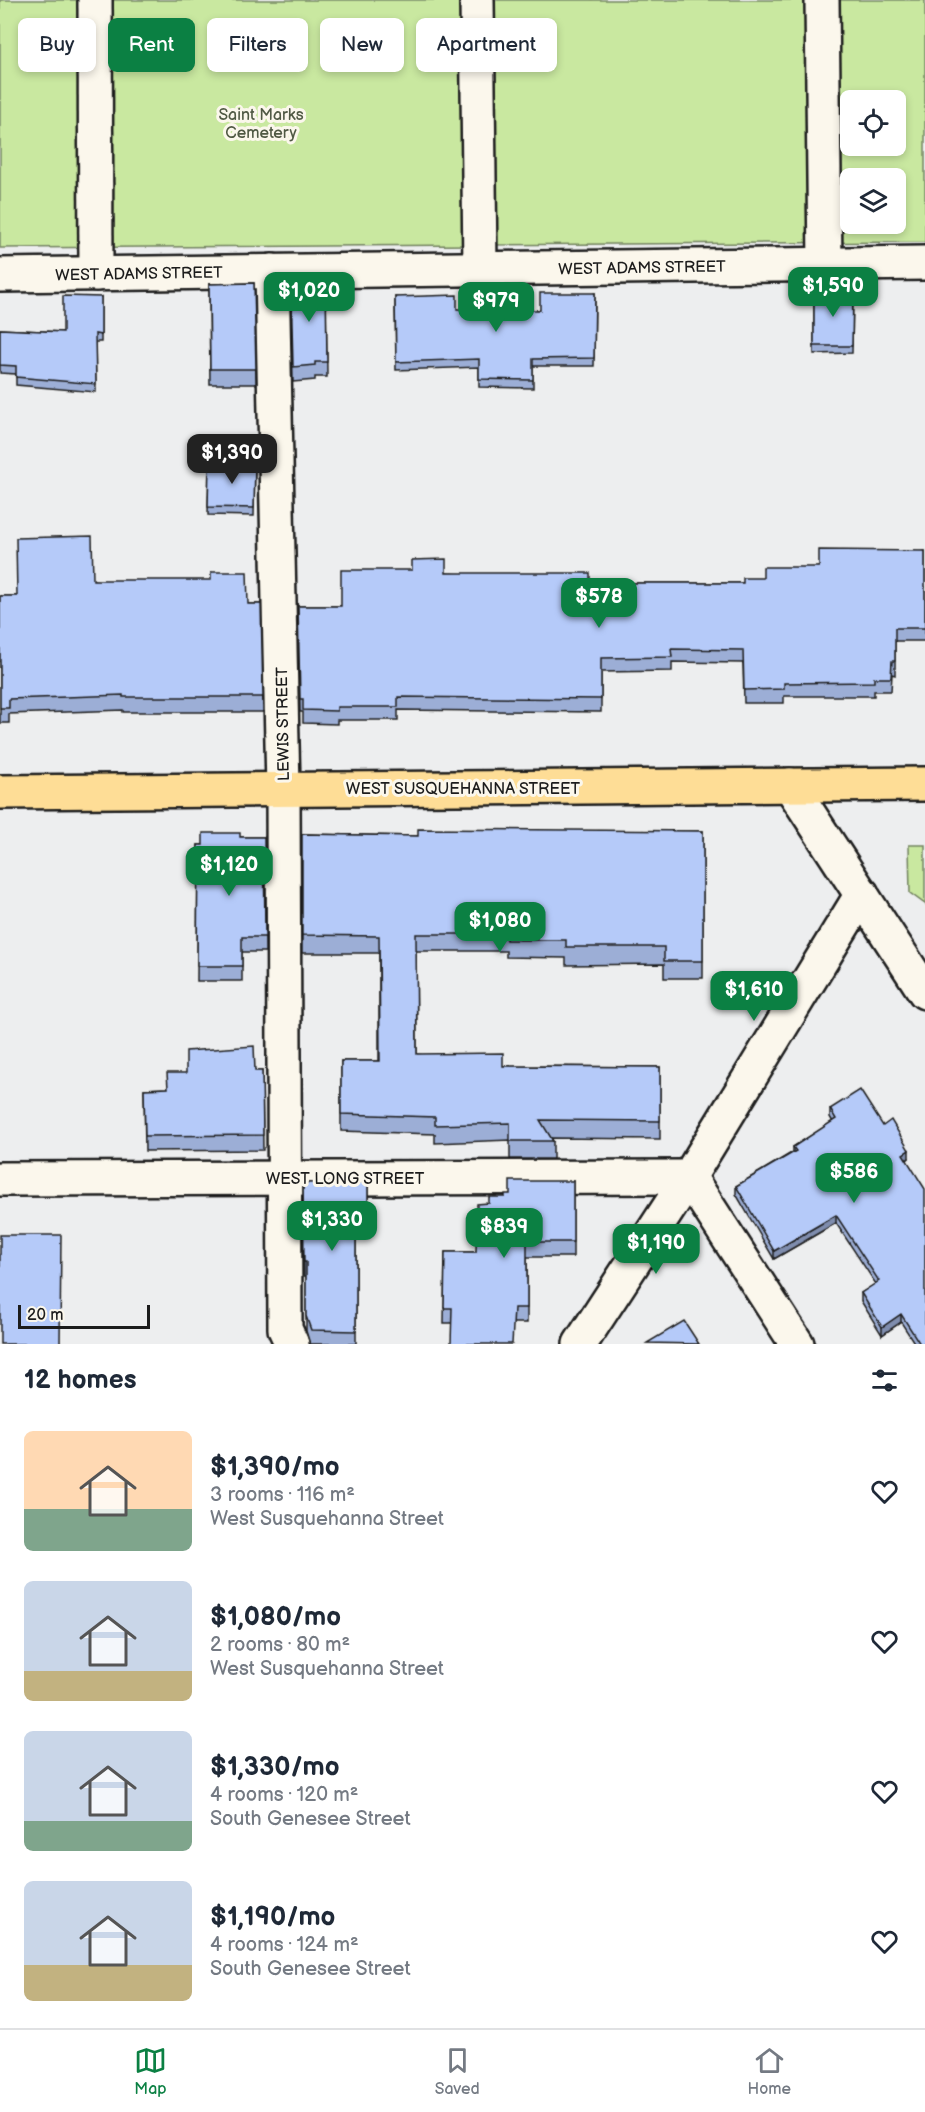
<!DOCTYPE html>
<meta charset="utf-8">
<style>
body{margin:0;font-family:"Balsamiq Sans",sans-serif;background:#f6f6f7;color:#1f2937;height:100vh;display:flex;flex-direction:column;font-size:22px;white-space:nowrap}
*{box-sizing:border-box;margin:0}
p{font-size:20px;color:#747a83}
.icon{flex:none;width:33px;height:33px;fill:none;stroke:currentColor;stroke-width:2;stroke-linecap:round;stroke-linejoin:round}
.map{position:relative;height:1344px;overflow:hidden}
.details{display:flex;flex-direction:column;background:#fff;flex:1}
.details>*{flex:none}
.top-card{position:absolute;left:18px;top:18px;width:600px;height:54px;display:flex;gap:12px}
.controls{position:absolute;left:840px;top:90px;display:grid;gap:12px}
.controls a{display:grid;place-items:center;width:66px;height:66px;border-radius:9px;background:#fff;box-shadow:0 3px 9px #0003;font-size:30px}
.scale{position:absolute;left:18px;bottom:15px;width:132px;box-sizing:border-box;padding-left:6px;border:3px solid #1c1c1c;border-top:0;font-size:16px;line-height:21px;white-space:nowrap;color:#1c1c1c;-webkit-text-stroke:4px #fbf7ec;paint-order:stroke}
.price{position:absolute;translate:-50% -51px;padding:0 14px;border-radius:12px;background:#0b8043;color:#fff;font-size:20px;line-height:39px;filter:drop-shadow(0 2px 3px #0008)}
.price::after{content:'';position:absolute;left:50%;top:36px;width:18px;height:14px;margin-left:-9px;background:inherit;clip-path:polygon(0 0,100% 0,50% 100%)}
.price.active{background:#222;color:#fff}
ul{padding:0;list-style:none}
li{display:flex;align-items:center;gap:18px;height:150px;padding:0 24px}
li span{display:grid;place-items:center;flex:none;width:168px;height:120px;border-radius:9px;color:#555}
li>.icon{margin-inline-start:auto}
span .icon{width:72px;height:72px;fill:#fffc;stroke-width:1}
li b{font-size:26px}
h2{display:flex;justify-content:space-between;align-items:center;height:72px;padding:0 24px;font-size:26px}
.chip{padding:0 21px;border-radius:9px;background:#fff;box-shadow:0 3px 9px #0003;font-size:21px;line-height:54px}
.chip.active{background:#0b8043;color:#fff}
.tab-bar{display:flex;justify-content:space-around;align-items:center;height:84px;border-top:2px solid #e0e1e3;background:#fff;font-size:16px;color:#747a83}
.tab-bar a{display:grid;justify-items:center;gap:3px}
.tab-bar .active{color:#0b8043}
.map>svg:first-child{display:block}
.green{fill:#c9e8a0;stroke:#72825e;stroke-width:1.5;fill-rule:evenodd}
.lines{fill:none;stroke-linecap:round;stroke-linejoin:round}
.minor-casing{stroke:#1c1c1c;stroke-width:38}
.major-casing{stroke:#1c1c1c;stroke-width:38}
.minor{stroke:#fbf7ec;stroke-width:33}
.major{stroke:#fedd96;stroke-width:33}
.wall{fill:#9caed6;stroke:#1c1c1c;stroke-width:1.5}
.shaded-wall{fill:#7f8dae;stroke:#1c1c1c;stroke-width:1.5}
.building{fill:#b5caf9;stroke:#1c1c1c;stroke-width:1.5}
.labels{text-anchor:middle;stroke-width:6;stroke-linejoin:round;paint-order:stroke}
.park-label{font-size:16px;fill:#505944;stroke:#fbf7ec}
.street-label{font-size:16px;fill:#1c1c1c;stroke:#fbf7ec}
</style>
<div class="map">
<svg width="925" height="1344" viewBox="0 0 925 1344">
<rect width="100%" height="100%" fill="#edeeef"/>
<filter id="ink" filterUnits="userSpaceOnUse"><feTurbulence type="fractalNoise" baseFrequency=".0167" numOctaves="2"/><feDisplacementMap in="SourceGraphic" scale="12" xChannelSelector="R" yChannelSelector="G"/><feConvolveMatrix kernelMatrix="1 2 1 2 8 2 1 2 1" color-interpolation-filters="sRGB"/></filter>
<g filter="url(#ink)">
<g class="green">
<path d="M 0,0 L 925,0 L 925,242 L 0,248 ZM 850,100 L 896,100 L 896,146 L 850,146 ZM 850,178 L 896,178 L 896,224 L 850,224 Z"/>
<path d="M 909,845 L 925,845 L 925,904 L 910,893 Z"/>
</g>
<g class="lines">
<g class="minor-casing">
<g id="minor">
<path d="M 95,0 L 96,274"/>
<path d="M 477,0 L 480,268"/>
<path d="M 822,0 L 825,265"/>
<path d="M 272,271 L 283,790 L 285,1329 L 292,1344"/>
<path d="M 0,275 L 925,263"/>
<path d="M 790,785 L 925,992"/>
<path d="M 689,1177 L 797,1344"/>
<path d="M 0,1179 L 689,1177"/>
<path d="M 580,1344 L 689,1177 L 862,894"/>
</g>
</g>
<g class="major-casing">
<path id="major" d="M 0,792 L 925,784"/>
</g>
<use href="#minor" class="minor"/>
<use href="#major" class="major"/>
</g>
<g class="wall">
<path d="M 291,282 L 326,283 L 327,377 L 315,377 L 315,380 L 293,382 Z"/>
<path d="M 254,283 L 256,384 L 210,384 L 209,284 Z"/>
<path d="M 814,290 L 853,291 L 852,353 L 814,354 Z"/>
<path d="M 595,293 L 594,366 L 533,366 L 533,388 L 479,387 L 479,367 L 396,370 L 395,297 L 457,309 L 540,310 Z"/>
<path d="M 101,297 L 101,342 L 95,342 L 96,392 L 16,385 L 16,374 L 0,373 L 0,329 L 63,332 Z"/>
<path d="M 209,462 L 255,462 L 254,516 L 208,515 Z"/>
<path d="M 925,551 L 925,641 L 895,641 L 895,675 L 892,674 L 891,691 L 874,691 L 874,696 L 784,696 L 784,703 L 744,703 L 743,663 L 672,662 L 672,671 L 601,672 L 601,712 L 398,710 L 398,720 L 337,720 L 337,724 L 303,723 L 303,712 L 300,712 L 298,606 L 341,606 L 446,573 L 590,583 L 743,583 L 819,567 Z"/>
<path d="M 93,580 L 248,604 L 261,604 L 263,712 L 123,712 L 123,710 L 9,714 L 9,723 L 0,723 L 0,596 L 17,596 Z"/>
<path d="M 703,831 L 703,978 L 664,978 L 664,964 L 566,965 L 566,958 L 506,957 L 506,951 L 416,951 L 417,1054 L 503,1066 L 660,1067 L 660,1139 L 551,1138 L 553,1141 L 553,1159 L 510,1159 L 510,1140 L 435,1143 L 435,1134 L 341,1131 L 341,1061 L 379,1061 L 379,953 L 302,953 L 302,834 L 418,836 Z"/>
<path d="M 240,837 L 264,837 L 265,952 L 242,952 L 242,981 L 197,981 L 198,845 L 203,845 Z"/>
<path d="M 255,1071 L 262,1071 L 263,1150 L 145,1151 L 144,1089 L 167,1088 Z"/>
<path d="M 830,1109 L 883,1126 L 909,1158 L 907,1160 L 925,1344 L 915,1344 L 901,1322 L 882,1335 L 861,1301 L 861,1293 L 876,1284 L 836,1223 L 774,1259 L 736,1194 L 736,1186 L 793,1152 L 793,1147 L 833,1122 L 830,1117 Z"/>
<path d="M 573,1181 L 573,1257 L 527,1257 L 527,1323 L 444,1323 L 445,1252 L 476,1252 L 489,1203 L 505,1197 L 510,1194 Z"/>
<path d="M 368,1182 L 368,1234 L 356,1234 L 356,1344 L 310,1344 L 306,1331 L 306,1276 L 304,1276 L 303,1183 Z"/>
</g>
<g class="shaded-wall">
<path d="M 909,1150 L 909,1158 L 903,1162 L 903,1154 Z"/>
<path d="M 836,1215 L 836,1223 L 774,1259 L 774,1251 Z"/>
<path d="M 901,1314 L 901,1322 L 882,1335 L 882,1327 Z"/>
</g>
<g class="building">
<path d="M 291,282 L 326,283 L 327,362 L 315,362 L 315,365 L 293,367 Z"/>
<path d="M 254,283 L 256,369 L 210,369 L 209,284 Z"/>
<path d="M 814,290 L 853,291 L 852,346 L 814,346 Z"/>
<path d="M 540,293 L 595,293 L 594,358 L 533,359 L 533,380 L 479,379 L 479,359 L 396,362 L 395,297 L 457,295 L 457,309 L 540,310 Z"/>
<path d="M 63,296 L 101,297 L 101,335 L 95,334 L 96,384 L 16,377 L 16,366 L 0,365 L 0,329 L 63,332 Z"/>
<path d="M 209,462 L 255,462 L 254,508 L 208,507 Z"/>
<path d="M 92,536 L 93,580 L 211,580 L 211,572 L 247,572 L 248,604 L 261,604 L 263,697 L 123,697 L 123,695 L 9,699 L 9,708 L 0,708 L 0,596 L 17,596 L 16,538 Z"/>
<path d="M 819,550 L 925,551 L 925,628 L 895,628 L 895,661 L 892,661 L 891,678 L 874,678 L 874,682 L 784,683 L 784,689 L 744,690 L 743,650 L 671,649 L 672,657 L 601,658 L 601,699 L 398,697 L 398,707 L 337,707 L 337,711 L 303,710 L 303,699 L 300,699 L 298,606 L 341,606 L 341,570 L 412,570 L 412,560 L 446,559 L 446,573 L 590,573 L 590,583 L 743,583 L 743,578 L 763,578 L 763,567 L 819,567 Z"/>
<path d="M 418,829 L 703,831 L 703,961 L 664,961 L 664,947 L 566,947 L 566,940 L 506,940 L 506,934 L 416,934 L 417,1054 L 503,1053 L 503,1066 L 660,1067 L 660,1121 L 540,1120 L 553,1141 L 510,1141 L 510,1123 L 435,1125 L 435,1117 L 341,1114 L 341,1061 L 380,1061 L 379,936 L 302,935 L 302,834 L 418,836 Z"/>
<path d="M 203,833 L 240,833 L 240,837 L 264,837 L 265,937 L 242,937 L 242,966 L 197,966 L 198,845 L 203,845 Z"/>
<path d="M 254,1046 L 255,1071 L 262,1071 L 263,1135 L 145,1136 L 144,1089 L 168,1088 L 167,1073 L 186,1073 L 186,1051 Z"/>
<path d="M 860,1090 L 883,1126 L 891,1120 L 909,1150 L 903,1154 L 925,1189 L 925,1344 L 920,1344 L 901,1314 L 882,1327 L 861,1293 L 879,1281 L 836,1215 L 774,1251 L 736,1186 L 796,1151 L 793,1147 L 836,1119 L 830,1109 Z"/>
<path d="M 510,1181 L 573,1181 L 573,1242 L 527,1242 L 527,1308 L 514,1308 L 512,1344 L 451,1344 L 452,1308 L 444,1308 L 445,1252 L 476,1252 L 477,1204 L 489,1203 L 489,1197 L 505,1197 L 505,1194 L 510,1194 Z"/>
<path d="M 368,1182 L 368,1220 L 356,1220 L 356,1331 L 311,1330 L 306,1316 L 306,1262 L 304,1262 L 303,1183 Z"/>
<path d="M 0,1235 L 61,1235 L 60,1344 L 0,1344 Z"/>
<path d="M 684,1321 L 699,1344 L 647,1343 Z"/>
</g>
</g>
<g class="labels">
<g class="park-label">
<text x="261" y="120">Saint Marks<tspan x="261" dy="18">Cemetery</tspan></text>
</g>
<g class="street-label">
<text transform="translate(642 267) rotate(-1)" y="6">WEST ADAMS STREET</text>
<text transform="translate(139 273) rotate(-1)" y="6">WEST ADAMS STREET</text>
<text transform="translate(282 724) rotate(-91)" y="6">LEWIS STREET</text>
<text x="463" y="794">WEST SUSQUEHANNA STREET</text>
<text x="345" y="1184">WEST LONG STREET</text>
</g>
</g>
</svg>
<div class="controls">
<a><svg class="icon" aria-label="locate" viewBox="0 0 24 24"><circle cx="12" cy="12" r="6"/><path d="M12 2v4M12 18v4M2 12h4M18 12h4"/></svg></a>
<a><svg class="icon" aria-label="layers" viewBox="0 0 24 24"><path d="M12 4l9 5-9 5-9-5zM3 14l9 5 9-5"/></svg></a>
</div>
<div class="scale">20 m</div>
<b class="price" style="left:833px;top:318px">$1,590</b>
<b class="price" style="left:309px;top:323px">$1,020</b>
<b class="price" style="left:496px;top:333px">$979</b>
<b class="price active" style="left:232px;top:485px">$1,390</b>
<b class="price" style="left:599px;top:629px">$578</b>
<b class="price" style="left:229px;top:897px">$1,120</b>
<b class="price" style="left:500px;top:953px">$1,080</b>
<b class="price" style="left:754px;top:1022px">$1,610</b>
<b class="price" style="left:854px;top:1204px">$586</b>
<b class="price" style="left:332px;top:1252px">$1,330</b>
<b class="price" style="left:504px;top:1259px">$839</b>
<b class="price" style="left:656px;top:1275px">$1,190</b>
<div class="top-card">
<a class="chip">Buy</a>
<a class="chip active">Rent</a>
<a class="chip">Filters</a>
<a class="chip">New</a>
<a class="chip">Apartment</a>
</div>
</div>
<section class="details">
<h2>12 homes<svg class="icon" aria-label="filters" viewBox="0 0 24 24"><path d="M4 7h16M4 17h16"/><circle cx="9" cy="7" r="2"/><circle cx="15" cy="17" r="2"/></svg></h2>
<ul>
<li><span style="background:linear-gradient(#ffd9b3 65%,#7fa58c 0)"><svg class="icon" aria-label="home" viewBox="0 0 24 24"><path d="M3 11l9-7 9 7M6 9v11h12V9"/></svg></span><div><b>$1,390/mo</b><p>3 rooms · 116 m²</p><p>West Susquehanna Street</p></div><svg class="icon" aria-label="heart" viewBox="0 0 24 24"><path d="M12 20l-8-8c-3-5 5-10 8-4 3-6 11-1 8 4z"/></svg></li>
<li><span style="background:linear-gradient(#c9d6e8 75%,#c2b280 0)"><svg class="icon" aria-label="home" viewBox="0 0 24 24"><path d="M3 11l9-7 9 7M6 9v11h12V9"/></svg></span><div><b>$1,080/mo</b><p>2 rooms · 80 m²</p><p>West Susquehanna Street</p></div><svg class="icon" aria-label="heart" viewBox="0 0 24 24"><path d="M12 20l-8-8c-3-5 5-10 8-4 3-6 11-1 8 4z"/></svg></li>
<li><span style="background:linear-gradient(#c9d6e8 75%,#7fa58c 0)"><svg class="icon" aria-label="home" viewBox="0 0 24 24"><path d="M3 11l9-7 9 7M6 9v11h12V9"/></svg></span><div><b>$1,330/mo</b><p>4 rooms · 120 m²</p><p>South Genesee Street</p></div><svg class="icon" aria-label="heart" viewBox="0 0 24 24"><path d="M12 20l-8-8c-3-5 5-10 8-4 3-6 11-1 8 4z"/></svg></li>
<li><span style="background:linear-gradient(#c9d6e8 70%,#c2b280 0)"><svg class="icon" aria-label="home" viewBox="0 0 24 24"><path d="M3 11l9-7 9 7M6 9v11h12V9"/></svg></span><div><b>$1,190/mo</b><p>4 rooms · 124 m²</p><p>South Genesee Street</p></div><svg class="icon" aria-label="heart" viewBox="0 0 24 24"><path d="M12 20l-8-8c-3-5 5-10 8-4 3-6 11-1 8 4z"/></svg></li>
</ul>
</section>
<nav class="tab-bar">
<a class="active"><svg class="icon" aria-label="map" viewBox="0 0 24 24"><path d="M3 6l6-2 6 2 6-2v14l-6 2-6-2-6 2zM9 4v14M15 6v14"/></svg>Map</a>
<a><svg class="icon" aria-label="saved" viewBox="0 0 24 24"><path d="M7 4h10v16l-5-4-5 4z"/></svg>Saved</a>
<a><svg class="icon" aria-label="home" viewBox="0 0 24 24"><path d="M3 11l9-7 9 7M6 9v11h12V9"/></svg>Home</a>
</nav>
